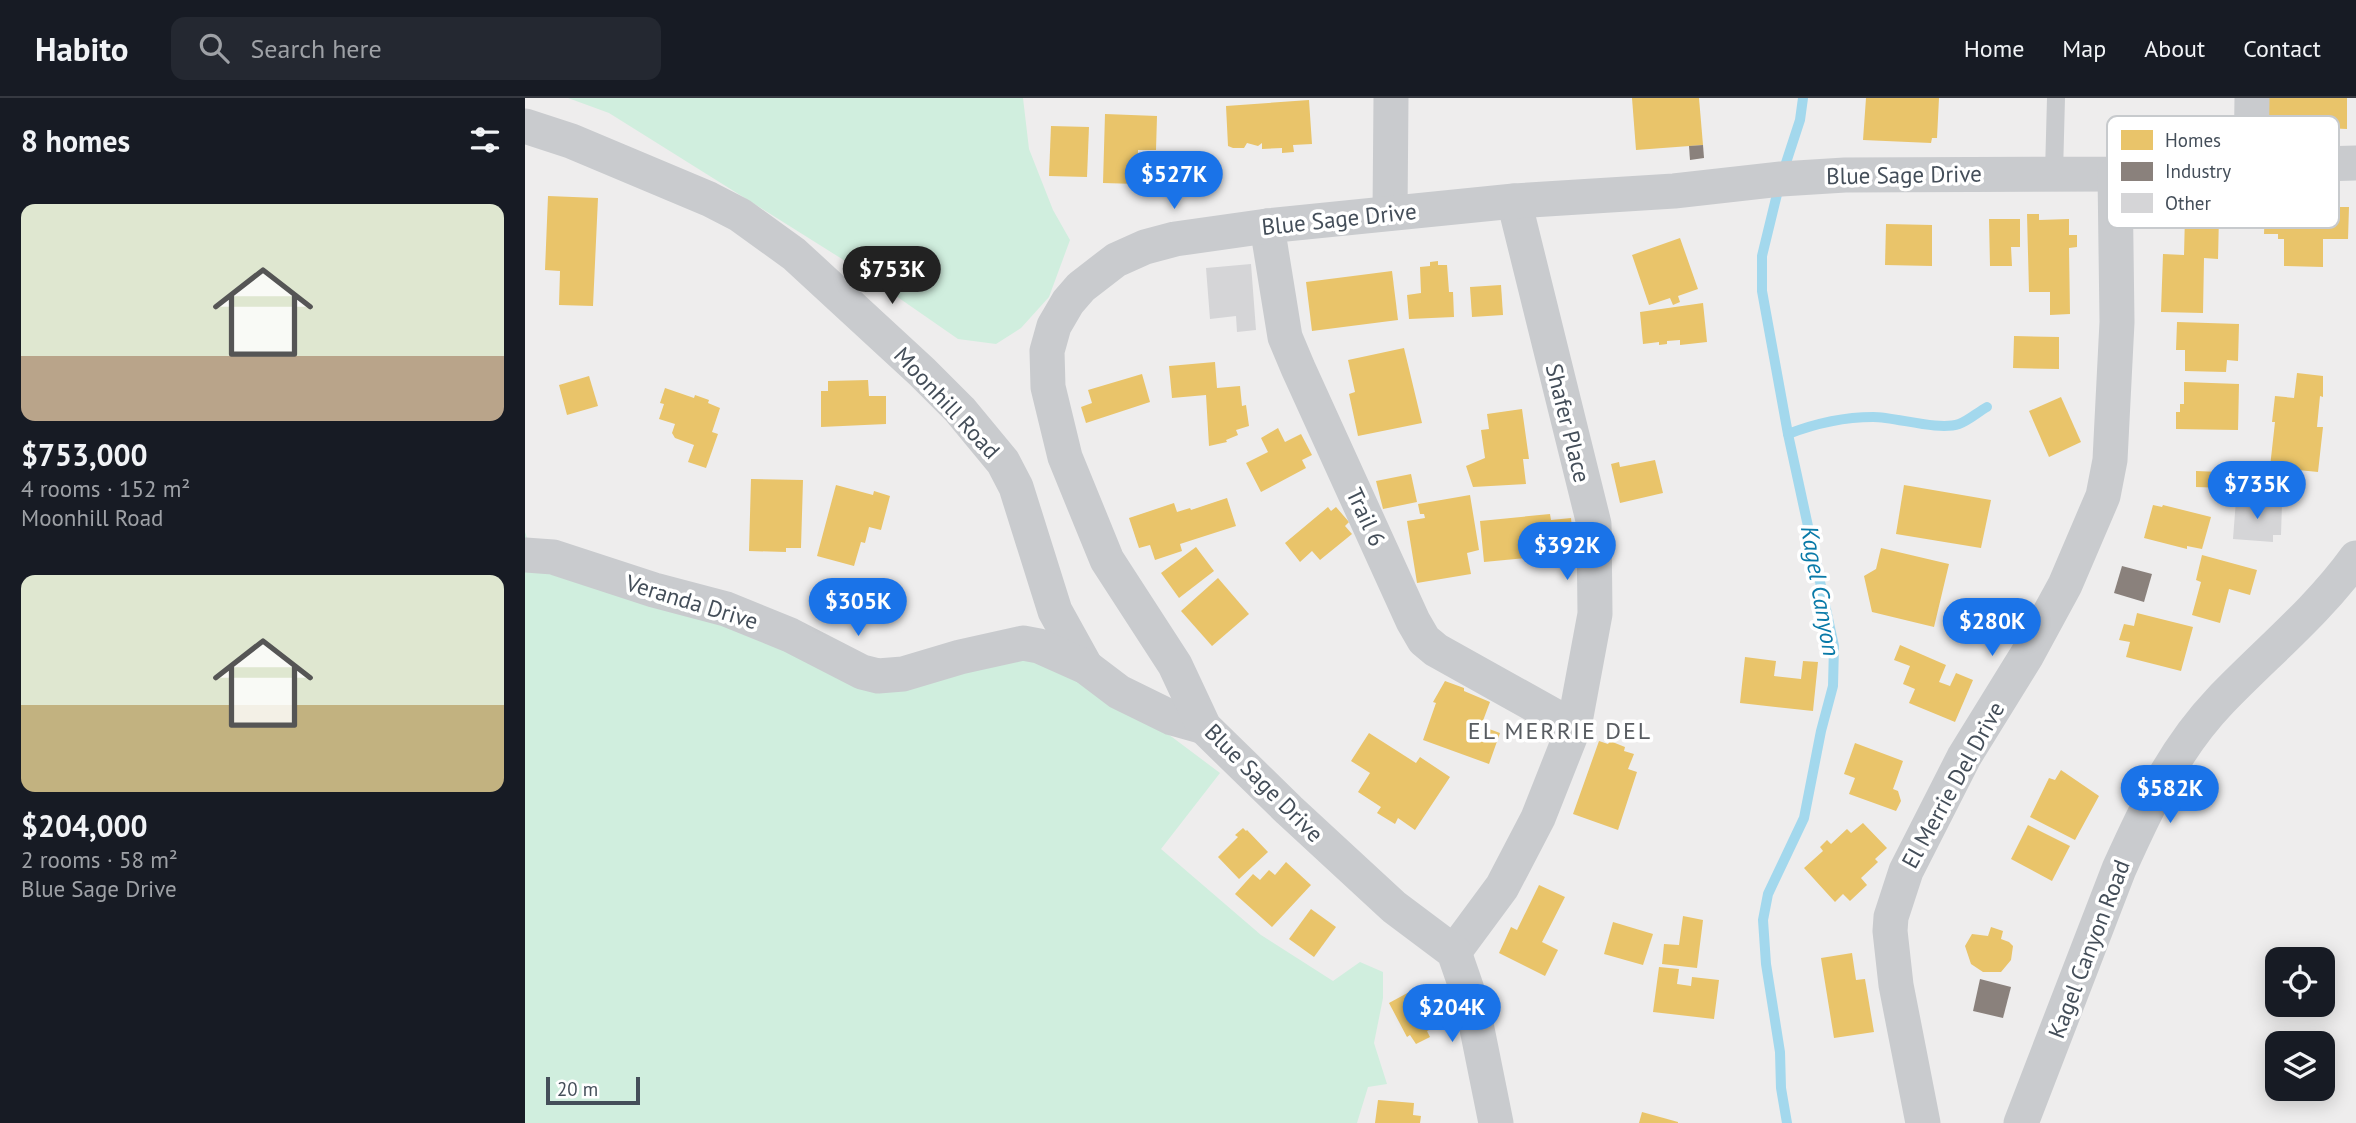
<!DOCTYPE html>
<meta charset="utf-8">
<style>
body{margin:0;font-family:"PT Sans",sans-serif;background:#242831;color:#f1f3f6;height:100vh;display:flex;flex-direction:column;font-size:26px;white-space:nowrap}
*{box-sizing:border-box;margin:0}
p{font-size:23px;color:#9ea1a6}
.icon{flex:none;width:38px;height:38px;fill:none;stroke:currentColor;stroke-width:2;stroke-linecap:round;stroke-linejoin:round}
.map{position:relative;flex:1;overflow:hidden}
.sheet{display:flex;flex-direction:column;background:#171b24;width:525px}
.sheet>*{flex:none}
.controls{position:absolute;left:1740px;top:849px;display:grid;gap:14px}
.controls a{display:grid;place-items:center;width:70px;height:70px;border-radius:14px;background:#171b24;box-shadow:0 4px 18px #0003;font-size:35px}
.scale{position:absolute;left:21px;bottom:18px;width:94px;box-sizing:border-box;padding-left:7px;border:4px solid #444e59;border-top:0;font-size:19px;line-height:24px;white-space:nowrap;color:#444e59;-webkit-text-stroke:5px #fff;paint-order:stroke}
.price{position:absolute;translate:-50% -60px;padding:0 16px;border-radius:24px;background:#1a73e8;color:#fff;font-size:23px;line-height:46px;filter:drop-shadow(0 2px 4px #0008)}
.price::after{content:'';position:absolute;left:50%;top:42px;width:21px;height:16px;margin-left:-10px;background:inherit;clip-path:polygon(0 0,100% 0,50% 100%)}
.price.active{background:#222;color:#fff}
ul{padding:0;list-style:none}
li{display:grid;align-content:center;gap:14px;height:371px;padding:0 21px}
li span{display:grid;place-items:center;height:217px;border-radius:14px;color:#555}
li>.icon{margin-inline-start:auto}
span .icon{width:126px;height:126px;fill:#fffc;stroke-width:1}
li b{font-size:30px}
h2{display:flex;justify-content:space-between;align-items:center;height:84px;padding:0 21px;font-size:30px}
header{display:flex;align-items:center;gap:42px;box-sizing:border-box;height:98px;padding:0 35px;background:#171b24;border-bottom:2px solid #363941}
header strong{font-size:33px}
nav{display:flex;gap:38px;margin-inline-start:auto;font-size:24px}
.search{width:490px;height:63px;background:#242831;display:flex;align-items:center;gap:18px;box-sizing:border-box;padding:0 24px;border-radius:14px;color:#9ea1a6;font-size:26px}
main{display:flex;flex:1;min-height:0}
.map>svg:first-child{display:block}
.green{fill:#d0eede}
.homes{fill:#e9c46a}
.industry{fill:#8a817c}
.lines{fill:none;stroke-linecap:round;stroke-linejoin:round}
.stream{stroke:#a3d8ed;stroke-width:10}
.building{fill:#d5d5d7}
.service{stroke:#c9cbce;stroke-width:18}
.minor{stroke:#c9cbce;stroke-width:35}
.labels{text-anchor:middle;stroke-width:7;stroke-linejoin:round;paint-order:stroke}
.street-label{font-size:23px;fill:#444e59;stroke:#fff}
.water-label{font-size:24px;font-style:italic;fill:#097aa8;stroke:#fff}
.neighbourhood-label{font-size:24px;letter-spacing:2px;fill:#585c61;stroke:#fff}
.key{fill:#fff;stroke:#c7cacd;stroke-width:2}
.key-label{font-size:19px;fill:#444e59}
</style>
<header>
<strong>Habito</strong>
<div class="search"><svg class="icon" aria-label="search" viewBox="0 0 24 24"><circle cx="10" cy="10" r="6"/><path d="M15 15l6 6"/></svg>Search here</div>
<nav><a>Home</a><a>Map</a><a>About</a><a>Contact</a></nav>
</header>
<main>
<section class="sheet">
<h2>8 homes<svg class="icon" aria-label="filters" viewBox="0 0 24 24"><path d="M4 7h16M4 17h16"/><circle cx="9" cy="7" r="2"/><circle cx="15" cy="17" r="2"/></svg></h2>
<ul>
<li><span style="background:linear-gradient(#dfe7d0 70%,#b9a48a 0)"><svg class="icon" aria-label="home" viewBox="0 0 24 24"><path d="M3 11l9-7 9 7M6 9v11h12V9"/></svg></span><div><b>$753,000</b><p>4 rooms · 152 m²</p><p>Moonhill Road</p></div></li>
<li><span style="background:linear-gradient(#dfe7d0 60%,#c2b280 0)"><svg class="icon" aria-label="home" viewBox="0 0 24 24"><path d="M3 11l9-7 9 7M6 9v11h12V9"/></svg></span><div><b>$204,000</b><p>2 rooms · 58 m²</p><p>Blue Sage Drive</p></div></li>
</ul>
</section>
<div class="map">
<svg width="1831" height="1025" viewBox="0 0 1831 1025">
<rect width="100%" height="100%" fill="#eeeded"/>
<g class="green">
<path d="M 43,0 L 498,0 L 504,51 L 528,112 L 545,142 L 524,199 L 496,230 L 471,246 L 433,241 L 325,166 L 84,15 Z"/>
<path d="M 0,434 L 13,471 L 220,531 L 326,582 L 489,559 L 547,572 L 647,639 L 695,675 L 636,751 L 736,837 L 808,883 L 835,864 L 858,874 L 858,900 L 849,945 L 862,986 L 843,989 L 832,1025 L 0,1025 Z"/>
</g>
<g class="homes">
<path d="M 1107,0 L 1174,0 L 1178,47 L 1111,52 Z"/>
<path d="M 1341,0 L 1414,0 L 1412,40 L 1407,40 L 1406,45 L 1338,42 Z"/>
<path d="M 1736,0 L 1822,0 L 1822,31 L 1801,30 L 1800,37 L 1736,37 Z"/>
<path d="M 784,2 L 787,46 L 768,47 L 769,54 L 757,55 L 757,50 L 737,51 L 737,45 L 733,48 L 722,45 L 719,50 L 708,50 L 703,48 L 701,8 Z"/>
<path d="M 580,16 L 632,18 L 631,52 L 613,52 L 612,86 L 578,85 Z"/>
<path d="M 526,28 L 564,29 L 562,79 L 524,78 Z"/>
<path d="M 23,98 L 73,100 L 68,208 L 34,207 L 35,173 L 20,172 Z"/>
<path d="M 1753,103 L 1803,103 L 1803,109 L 1824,109 L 1823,141 L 1798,141 L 1798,169 L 1759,168 L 1759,141 L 1753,141 L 1753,136 L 1739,136 L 1740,108 L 1753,108 Z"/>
<path d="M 1502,116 L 1514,116 L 1514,122 L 1544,121 L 1544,137 L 1552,137 L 1552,149 L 1544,150 L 1545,216 L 1525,217 L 1525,194 L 1504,194 Z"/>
<path d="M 1660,117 L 1694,118 L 1693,161 L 1679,160 L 1678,215 L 1636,214 L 1638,156 L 1659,157 Z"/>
<path d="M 1464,121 L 1495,121 L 1495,149 L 1486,149 L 1487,168 L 1465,168 Z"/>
<path d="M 1361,126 L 1407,127 L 1407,168 L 1360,167 Z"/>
<path d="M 1155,140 L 1173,191 L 1153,198 L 1155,204 L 1148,207 L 1145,200 L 1124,207 L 1107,157 Z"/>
<path d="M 913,163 L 913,167 L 922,167 L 924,194 L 928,194 L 929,219 L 884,221 L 882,197 L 896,195 L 895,169 L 905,168 L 905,164 Z"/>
<path d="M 867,173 L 873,222 L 787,233 L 781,184 Z"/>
<path d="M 976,187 L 978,217 L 947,219 L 945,189 Z"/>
<path d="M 1178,205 L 1182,244 L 1155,247 L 1155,242 L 1142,243 L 1142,246 L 1134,247 L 1134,244 L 1118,246 L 1115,214 Z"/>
<path d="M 1652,224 L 1714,226 L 1713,263 L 1702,262 L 1701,274 L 1660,273 L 1660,252 L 1651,252 Z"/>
<path d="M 1489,238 L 1534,239 L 1534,271 L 1488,270 Z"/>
<path d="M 879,250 L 897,325 L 833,338 L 824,296 L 830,294 L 823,262 Z"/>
<path d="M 690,264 L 692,290 L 715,288 L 717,308 L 721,307 L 724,328 L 711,332 L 713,337 L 701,342 L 702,344 L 684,348 L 681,297 L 647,300 L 644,268 Z"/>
<path d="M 1772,275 L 1798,278 L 1798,299 L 1795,298 L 1792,329 L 1798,329 L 1793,374 L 1745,369 L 1750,324 L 1747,324 L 1750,298 L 1769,300 Z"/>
<path d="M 617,276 L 625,304 L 561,325 L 556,309 L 567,305 L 563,292 Z"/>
<path d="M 64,278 L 73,308 L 42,317 L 34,287 Z"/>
<path d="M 343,282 L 344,298 L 361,298 L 361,326 L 296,329 L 296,293 L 303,293 L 303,283 Z"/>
<path d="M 1659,284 L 1714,286 L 1713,332 L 1651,331 L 1651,314 L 1655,314 L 1655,306 L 1659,306 Z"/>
<path d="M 140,290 L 169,300 L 170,297 L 184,302 L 183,305 L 195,310 L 187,334 L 193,336 L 181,370 L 163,364 L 169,347 L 150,340 L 147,335 L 150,326 L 134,321 L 139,306 L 135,305 Z"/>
<path d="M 1536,299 L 1556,344 L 1524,359 L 1504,313 Z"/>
<path d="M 997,311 L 1004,361 L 998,361 L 1001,386 L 948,389 L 941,368 L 960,360 L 956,332 L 964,331 L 962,316 Z"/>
<path d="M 753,330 L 760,344 L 776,336 L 787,357 L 777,362 L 781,370 L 736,394 L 721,365 L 743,354 L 736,340 Z"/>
<path d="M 1130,362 L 1138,395 L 1095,405 L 1086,366 L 1094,364 L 1095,369 Z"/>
<path d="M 1696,368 L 1730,369 L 1729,391 L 1671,389 L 1671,373 L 1696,374 Z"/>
<path d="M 886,376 L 892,404 L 858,411 L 851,383 Z"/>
<path d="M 226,381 L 278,382 L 276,450 L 261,450 L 261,454 L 224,453 Z"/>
<path d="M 311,387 L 348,397 L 349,393 L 365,398 L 356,432 L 344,429 L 340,445 L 336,444 L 329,468 L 292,458 Z"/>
<path d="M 1379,387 L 1466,402 L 1456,450 L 1371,436 Z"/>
<path d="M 945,397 L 954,452 L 942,455 L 946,476 L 892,485 L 882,423 L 900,420 L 899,416 L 895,416 L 893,406 Z"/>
<path d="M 702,400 L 711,428 L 655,446 L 657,453 L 630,462 L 625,447 L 614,450 L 604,420 L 649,405 L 652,414 L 665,410 L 666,412 Z"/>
<path d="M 1628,407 L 1637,409 L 1638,407 L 1686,419 L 1677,451 L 1662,448 L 1662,451 L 1619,440 Z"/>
<path d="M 803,409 L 806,413 L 811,409 L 824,424 L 820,428 L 827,436 L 795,462 L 787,453 L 775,464 L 760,445 Z"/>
<path d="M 1025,416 L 1026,422 L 1046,420 L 1049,450 L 1021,453 L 1021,458 L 959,464 L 955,423 Z"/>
<path d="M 671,449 L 689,473 L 654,500 L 636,475 Z"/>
<path d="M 1356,450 L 1424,466 L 1409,529 L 1347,514 L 1339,478 L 1351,471 Z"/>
<path d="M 1677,457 L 1732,472 L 1725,497 L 1704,491 L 1695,525 L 1667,517 L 1676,484 L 1671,482 Z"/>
<path d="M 693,480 L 724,516 L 687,548 L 656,513 Z"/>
<path d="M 1612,515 L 1668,529 L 1656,573 L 1601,559 L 1605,544 L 1594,542 L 1599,526 L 1609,528 Z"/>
<path d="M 1375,547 L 1421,567 L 1414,584 L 1425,588 L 1431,575 L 1448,582 L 1430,624 L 1384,605 L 1390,591 L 1378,586 L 1385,568 L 1369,562 Z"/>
<path d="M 1220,559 L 1251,563 L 1249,578 L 1276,581 L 1278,563 L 1293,564 L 1288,613 L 1215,605 Z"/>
<path d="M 920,583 L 939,590 L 939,593 L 965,604 L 956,628 L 975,635 L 964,666 L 898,642 L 911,605 L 908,604 Z"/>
<path d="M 844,635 L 891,665 L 895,659 L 925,679 L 890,732 L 873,720 L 870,726 L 852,715 L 856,709 L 833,694 L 845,675 L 826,663 Z"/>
<path d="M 1074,643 L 1083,646 L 1085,643 L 1100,649 L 1099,653 L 1109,656 L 1103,671 L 1112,674 L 1093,732 L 1048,716 Z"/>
<path d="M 1330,645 L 1378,663 L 1368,691 L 1373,693 L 1376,703 L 1371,713 L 1324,696 L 1330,680 L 1319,676 Z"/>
<path d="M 1536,672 L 1574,698 L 1550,742 L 1505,719 L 1524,680 L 1530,682 Z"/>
<path d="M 1338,725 L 1362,750 L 1350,761 L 1353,764 L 1336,780 L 1342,787 L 1325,803 L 1318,796 L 1310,804 L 1279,770 L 1298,753 L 1295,749 L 1302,742 L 1306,746 L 1322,731 L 1326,735 Z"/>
<path d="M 1503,727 L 1545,748 L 1527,783 L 1486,761 Z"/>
<path d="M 718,730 L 721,733 L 722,732 L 743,754 L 714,781 L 693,759 L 713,739 L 710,737 Z"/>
<path d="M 761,764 L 786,787 L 747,829 L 710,796 L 728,776 L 735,782 L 744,772 L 750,777 Z"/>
<path d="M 1014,787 L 1040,799 L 1017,844 L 1033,852 L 1020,878 L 974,855 L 986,829 L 992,832 Z"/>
<path d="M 786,811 L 811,829 L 789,859 L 764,841 Z"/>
<path d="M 1158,818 L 1178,822 L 1172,870 L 1137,866 L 1139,846 L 1154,847 Z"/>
<path d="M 1088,824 L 1128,836 L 1118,867 L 1079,856 Z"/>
<path d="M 1466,829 L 1478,833 L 1476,841 L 1484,844 L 1488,848 L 1486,862 L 1476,874 L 1458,874 L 1446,866 L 1440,848 L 1447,836 L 1463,838 Z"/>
<path d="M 1327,855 L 1331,882 L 1340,881 L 1349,934 L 1309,940 L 1296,860 Z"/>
<path d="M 1134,869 L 1154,871 L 1152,886 L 1166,888 L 1167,879 L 1194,882 L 1189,921 L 1128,914 Z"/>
<path d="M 899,886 L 918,921 L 909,925 L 910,929 L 902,933 L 905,939 L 891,946 L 885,937 L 882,939 L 864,905 Z"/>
<path d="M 853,1002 L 889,1005 L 888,1017 L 896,1018 L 895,1025 L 850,1025 Z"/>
<path d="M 1117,1014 L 1153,1024 L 1153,1025 L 1114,1025 Z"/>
</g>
<g class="industry">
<path d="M 1178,47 L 1179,60 L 1165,62 L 1164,48 Z"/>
<path d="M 1597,468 L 1627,476 L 1619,504 L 1589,495 Z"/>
<path d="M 1455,881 L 1486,889 L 1478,920 L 1448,913 Z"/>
</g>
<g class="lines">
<g class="stream">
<path d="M 1258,74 L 1275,22 L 1278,0"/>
<path d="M 1254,88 L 1237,158 L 1237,193 L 1263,336 L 1309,548 L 1308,588 L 1296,633 L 1279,720 L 1243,796 L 1238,822 L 1241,866 L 1255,954 L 1256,990 L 1262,1025"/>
<path d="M 1263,336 C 1289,326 1319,319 1348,319 C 1371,319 1413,333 1434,326 C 1443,323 1453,314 1462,309"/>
</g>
</g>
<g class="building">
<path d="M 726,166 L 731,232 L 712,234 L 711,218 L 685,221 L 681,170 Z"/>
<path d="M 1711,402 L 1757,406 L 1756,437 L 1748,437 L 1748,444 L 1708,441 Z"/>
</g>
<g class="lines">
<path class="service" d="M 1529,75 L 1531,0"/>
<g class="minor">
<path d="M 0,28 L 46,43 L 184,101 L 215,117 L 269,156 L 397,274 L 435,312 L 478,364 L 491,389 L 530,513 L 561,569"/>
<path d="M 1726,68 L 1727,0"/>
<path d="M 865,115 L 866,0"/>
<path d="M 742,128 L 760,239 L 773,270 L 888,523 L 899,542 L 911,552 L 1049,629"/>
<path d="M 0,457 L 28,459 L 129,492 L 201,511 L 265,537 L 337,574 L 353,578 L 378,576 L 435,559 L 498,545 L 514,548 L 561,569 L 594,594 L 647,620 L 679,629"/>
<path d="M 929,854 L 977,789 L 1013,720 L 1049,629 L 1070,516 L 1069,426 L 989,103"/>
<path d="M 971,1025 L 947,906 L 929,854 L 869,809 L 764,712 L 679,629 L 650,567 L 582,462 L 540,359 L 523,289 L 522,253 L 529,228 L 543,204 L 556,189 L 591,162 L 620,149 L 650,141 L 742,128 L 989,103 L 1149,93 L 1256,81 L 1320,77 L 1590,76 L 1726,68 L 1831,65"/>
<path d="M 1398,1025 L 1371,887 L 1365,833 L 1366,819 L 1381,773 L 1439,659 L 1502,557 L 1540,487 L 1578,398 L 1585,362 L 1592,224 L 1590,76"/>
<path d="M 1496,1025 L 1594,771 C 1621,711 1649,651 1695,603 C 1741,555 1792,514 1831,460"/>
</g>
</g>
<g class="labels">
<g class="street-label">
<text transform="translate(1379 77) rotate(-1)" y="8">Blue Sage Drive</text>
<text transform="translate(814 121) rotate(-6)" y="8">Blue Sage Drive</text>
<text transform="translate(422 305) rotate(47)" y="8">Moonhill Road</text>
<text transform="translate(1043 325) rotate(76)" y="8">Shafer Place</text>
<text transform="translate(841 419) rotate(65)" y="8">Trail 6</text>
<text transform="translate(167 504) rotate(17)" y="8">Veranda Drive</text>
<text transform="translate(739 685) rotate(45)" y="8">Blue Sage Drive</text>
<text transform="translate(1428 687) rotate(-61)" y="8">El Merrie Del Drive</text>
<text transform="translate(1564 851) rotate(-69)" y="8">Kagel Canyon Road</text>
</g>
<g class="water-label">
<text transform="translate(1295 493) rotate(80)" y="8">Kagel Canyon</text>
</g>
<g class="neighbourhood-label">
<text x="1035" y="641">EL MERRIE DEL</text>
</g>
</g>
<rect x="1582" y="18" width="232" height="112" rx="10" class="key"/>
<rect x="1596" y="32" width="32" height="20" fill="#e9c46a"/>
<rect x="1596" y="64" width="32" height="19" fill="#8a817c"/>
<rect x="1596" y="95" width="32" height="20" fill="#d5d5d7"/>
<g class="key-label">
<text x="1640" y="49">Homes</text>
<text x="1640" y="80">Industry</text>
<text x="1640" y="112">Other</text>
</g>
</svg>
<div class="controls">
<a><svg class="icon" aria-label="locate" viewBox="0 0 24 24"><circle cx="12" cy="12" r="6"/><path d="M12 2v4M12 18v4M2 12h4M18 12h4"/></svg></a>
<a><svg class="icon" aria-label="layers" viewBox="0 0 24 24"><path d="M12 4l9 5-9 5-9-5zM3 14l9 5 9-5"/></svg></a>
</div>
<div class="scale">20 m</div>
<b class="price" style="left:649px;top:113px">$527K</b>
<b class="price active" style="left:367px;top:208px">$753K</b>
<b class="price" style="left:1732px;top:423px">$735K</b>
<b class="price" style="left:1042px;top:484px">$392K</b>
<b class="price" style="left:333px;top:540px">$305K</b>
<b class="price" style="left:1467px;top:560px">$280K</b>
<b class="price" style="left:1645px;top:727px">$582K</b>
<b class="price" style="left:927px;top:946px">$204K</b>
</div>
</main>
